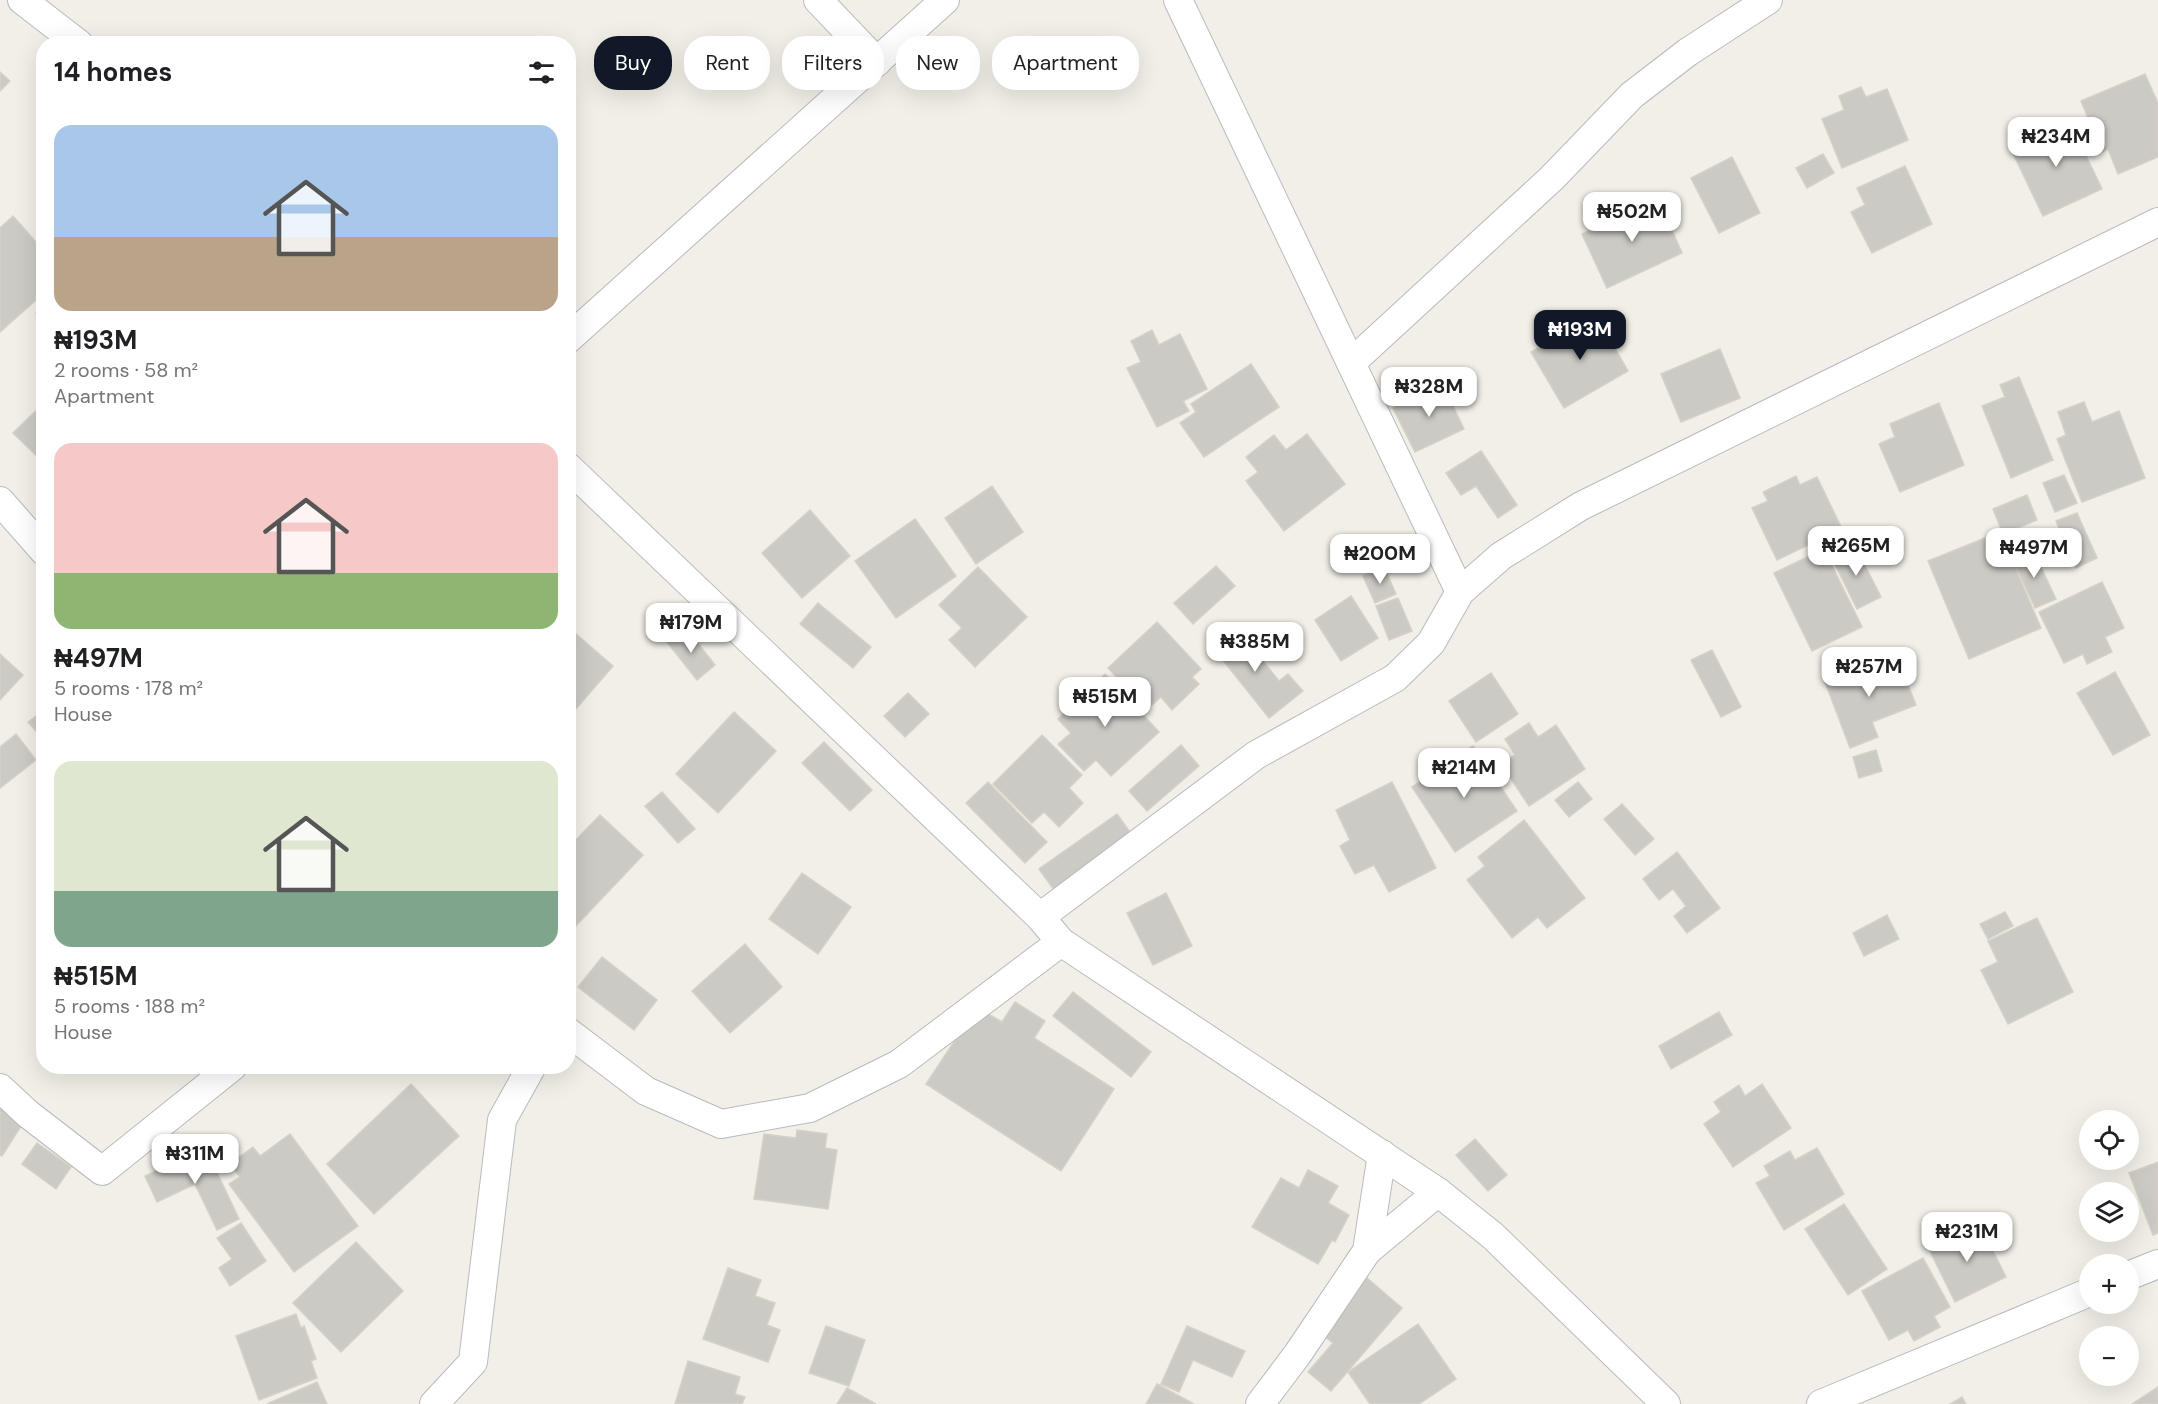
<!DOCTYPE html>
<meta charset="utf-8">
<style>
body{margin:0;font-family:"DM Sans",sans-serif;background:#f6f6f6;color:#202124;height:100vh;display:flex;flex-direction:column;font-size:22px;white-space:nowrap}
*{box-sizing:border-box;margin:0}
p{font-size:20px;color:#757577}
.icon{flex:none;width:33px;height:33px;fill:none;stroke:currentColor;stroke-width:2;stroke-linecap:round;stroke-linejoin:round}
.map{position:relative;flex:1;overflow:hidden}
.panel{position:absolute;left:36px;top:36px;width:540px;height:1038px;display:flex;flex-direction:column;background:#fff;border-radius:24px;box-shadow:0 6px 24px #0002}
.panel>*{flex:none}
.guide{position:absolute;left:594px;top:36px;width:570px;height:54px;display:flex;gap:12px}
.tools{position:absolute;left:2079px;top:1110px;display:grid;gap:12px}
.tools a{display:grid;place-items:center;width:60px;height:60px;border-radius:50%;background:#fff;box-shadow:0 6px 24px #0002;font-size:30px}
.price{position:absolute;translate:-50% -51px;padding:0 14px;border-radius:12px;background:#fff;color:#222;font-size:20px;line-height:39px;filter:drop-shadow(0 2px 3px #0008)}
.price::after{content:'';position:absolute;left:50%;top:36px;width:18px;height:14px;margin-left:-9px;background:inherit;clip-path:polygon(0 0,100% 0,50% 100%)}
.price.active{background:#111827;color:#fff}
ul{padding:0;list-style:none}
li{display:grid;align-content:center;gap:12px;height:318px;padding:0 18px}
li span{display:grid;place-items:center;height:186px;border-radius:18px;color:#555}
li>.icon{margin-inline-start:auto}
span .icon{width:108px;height:108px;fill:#fffc;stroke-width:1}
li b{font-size:26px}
h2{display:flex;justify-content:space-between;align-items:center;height:72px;padding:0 18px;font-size:26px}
.pill{padding:0 21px;border-radius:24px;background:#fff;box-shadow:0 6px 24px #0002;font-size:21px;line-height:54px}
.pill.active{background:#111827;color:#fff}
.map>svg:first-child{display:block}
.building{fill:#cccac5;stroke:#d6d1c6;stroke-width:1.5}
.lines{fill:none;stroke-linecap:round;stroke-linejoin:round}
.street-casing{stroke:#b8babe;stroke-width:30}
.street{stroke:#fff;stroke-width:28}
</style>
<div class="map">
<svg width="2158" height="1404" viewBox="0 0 2158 1404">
<rect width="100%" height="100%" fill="#f1efe7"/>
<g class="building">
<path d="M 0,72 L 10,81 L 0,91 Z"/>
<path d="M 2145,74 L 2158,103 L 2158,157 L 2118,174 L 2108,149 L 2102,152 L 2081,101 Z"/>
<path d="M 1861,87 L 1866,97 L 1887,89 L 1908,140 L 1842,168 L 1822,119 L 1844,110 L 1839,96 Z"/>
<path d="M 2069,120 L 2102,189 L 2043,216 L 2010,147 Z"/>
<path d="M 1823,154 L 1834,173 L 1807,188 L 1796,168 Z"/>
<path d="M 1732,157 L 1760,213 L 1719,233 L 1691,178 Z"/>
<path d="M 1905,166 L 1932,224 L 1872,253 L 1851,212 L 1865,205 L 1857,188 Z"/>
<path d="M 1658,199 L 1682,253 L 1607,288 L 1582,234 Z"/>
<path d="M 13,216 L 44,251 L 44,293 L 0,332 L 0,228 Z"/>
<path d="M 44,307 L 44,322 L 36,313 Z"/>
<path d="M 1596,315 L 1628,371 L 1564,408 L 1531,352 Z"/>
<path d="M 1152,330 L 1159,345 L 1180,334 L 1207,389 L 1183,401 L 1189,411 L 1157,427 L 1127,368 L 1141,362 L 1131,341 Z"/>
<path d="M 1720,349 L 1740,398 L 1681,422 L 1661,374 Z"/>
<path d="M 1251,364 L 1279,407 L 1204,457 L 1180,423 L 1196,412 L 1191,404 Z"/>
<path d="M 2019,377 L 2053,460 L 2011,478 L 1982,406 L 2005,397 L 2000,385 Z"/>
<path d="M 1443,385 L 1464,429 L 1415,452 L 1393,408 Z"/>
<path d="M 2084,402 L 2092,422 L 2119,411 L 2145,478 L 2082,502 L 2057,439 L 2066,435 L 2058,412 Z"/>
<path d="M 44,403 L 44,463 L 13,433 Z"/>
<path d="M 1939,403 L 1964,465 L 1900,492 L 1879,444 L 1895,437 L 1890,424 Z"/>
<path d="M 1307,434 L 1345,484 L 1284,531 L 1246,481 L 1258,472 L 1246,457 L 1274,435 L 1286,450 Z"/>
<path d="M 1481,451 L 1517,505 L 1498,518 L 1476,486 L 1461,495 L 1446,473 Z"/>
<path d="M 2064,475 L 2077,503 L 2055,512 L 2043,483 Z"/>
<path d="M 1796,476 L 1800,485 L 1817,477 L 1842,529 L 1777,560 L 1752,508 L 1768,501 L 1763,492 Z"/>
<path d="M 992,486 L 1023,532 L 976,564 L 945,518 Z"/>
<path d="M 2027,495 L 2037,520 L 2003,534 L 1993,509 Z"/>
<path d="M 810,510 L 850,556 L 802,598 L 762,553 Z"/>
<path d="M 2077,513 L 2097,558 L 2076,568 L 2056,521 Z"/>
<path d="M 915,519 L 956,576 L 896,618 L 855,561 Z"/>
<path d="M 2000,532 L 2041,628 L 1969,659 L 1928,561 Z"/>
<path d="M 1854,544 L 1881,597 L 1857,609 L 1831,556 Z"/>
<path d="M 1824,549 L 1862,627 L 1812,651 L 1774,573 Z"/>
<path d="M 2033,550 L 2056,599 L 2035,608 L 2013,560 Z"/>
<path d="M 1216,566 L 1235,586 L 1193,624 L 1174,603 Z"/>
<path d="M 978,567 L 1027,617 L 975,667 L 949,640 L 962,628 L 939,605 Z"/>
<path d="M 1384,567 L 1396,594 L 1375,603 L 1363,576 Z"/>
<path d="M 2102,582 L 2124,628 L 2105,637 L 2112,652 L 2087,664 L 2083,654 L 2064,663 L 2039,612 Z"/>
<path d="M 1351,596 L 1378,638 L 1341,661 L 1315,620 Z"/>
<path d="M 1398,598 L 1412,631 L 1389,640 L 1376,606 Z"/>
<path d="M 818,603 L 871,647 L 853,668 L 800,624 Z"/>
<path d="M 1157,622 L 1201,669 L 1192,677 L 1199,684 L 1172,710 L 1161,697 L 1147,709 L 1108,668 Z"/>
<path d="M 1234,625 L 1279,681 L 1288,674 L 1303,691 L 1269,718 L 1210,644 Z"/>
<path d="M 568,627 L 613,666 L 568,718 Z"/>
<path d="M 685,627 L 715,665 L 697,680 L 667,642 Z"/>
<path d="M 1712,650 L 1741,707 L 1721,717 L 1691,660 Z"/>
<path d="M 0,654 L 23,675 L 0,700 Z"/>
<path d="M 1896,654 L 1916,705 L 1872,722 L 1878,737 L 1850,748 L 1825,682 Z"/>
<path d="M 2115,672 L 2150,735 L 2113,755 L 2077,693 Z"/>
<path d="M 1491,673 L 1518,714 L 1476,742 L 1449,701 Z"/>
<path d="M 1105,674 L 1159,732 L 1111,776 L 1096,760 L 1084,771 L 1058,744 L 1071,733 L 1058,719 Z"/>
<path d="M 908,693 L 929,714 L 905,737 L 884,716 Z"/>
<path d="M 44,710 L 44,740 L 28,722 Z"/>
<path d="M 734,712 L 776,751 L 718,813 L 676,774 Z"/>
<path d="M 1529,723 L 1538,737 L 1556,725 L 1585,769 L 1529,806 L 1501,764 L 1515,755 L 1505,739 Z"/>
<path d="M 16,734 L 36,760 L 0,788 L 0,747 Z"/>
<path d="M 1042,735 L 1082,775 L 1069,788 L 1083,803 L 1059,827 L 1044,812 L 1032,823 L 993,784 Z"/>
<path d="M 824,742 L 872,790 L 850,811 L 802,763 Z"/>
<path d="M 1181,745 L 1199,766 L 1147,811 L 1129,791 Z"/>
<path d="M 1473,746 L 1517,811 L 1455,852 L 1412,787 Z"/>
<path d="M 1876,750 L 1882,771 L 1859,778 L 1853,757 Z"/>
<path d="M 988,782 L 1047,842 L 1025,863 L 966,803 Z"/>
<path d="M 1392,782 L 1436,868 L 1389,892 L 1374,865 L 1355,874 L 1340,846 L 1350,840 L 1336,810 Z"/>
<path d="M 1578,782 L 1592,799 L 1569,817 L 1555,800 Z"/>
<path d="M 662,792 L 695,829 L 678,843 L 645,806 Z"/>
<path d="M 1622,804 L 1654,839 L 1635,855 L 1604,819 Z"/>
<path d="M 1117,814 L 1137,842 L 1059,897 L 1039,869 Z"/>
<path d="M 600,815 L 643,855 L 572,930 L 568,926 L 568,848 Z"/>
<path d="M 1524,820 L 1585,898 L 1547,928 L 1538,917 L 1512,938 L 1467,880 L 1485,866 L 1478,857 Z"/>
<path d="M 1677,852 L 1720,908 L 1687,933 L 1674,916 L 1686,906 L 1673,889 L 1659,900 L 1643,879 Z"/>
<path d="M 802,873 L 851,907 L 818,954 L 769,919 Z"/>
<path d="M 1166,893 L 1192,946 L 1153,965 L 1127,913 Z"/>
<path d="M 2005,912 L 2013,926 L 1988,939 L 1980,924 Z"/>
<path d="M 1887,915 L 1899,939 L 1864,956 L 1853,933 Z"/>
<path d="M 2037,918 L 2073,992 L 2008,1024 L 1981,970 L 1998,962 L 1988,941 Z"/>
<path d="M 745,944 L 782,987 L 730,1033 L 692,991 Z"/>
<path d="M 602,957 L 657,1000 L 634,1030 L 578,987 Z"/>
<path d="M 1073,992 L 1151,1052 L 1131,1077 L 1053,1016 Z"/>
<path d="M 1015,1002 L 1045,1021 L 1034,1038 L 1114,1089 L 1061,1171 L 926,1084 L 977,1007 L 1002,1022 Z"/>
<path d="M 1719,1012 L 1732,1035 L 1671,1069 L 1659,1046 Z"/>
<path d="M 411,1084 L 459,1136 L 374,1214 L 327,1164 Z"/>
<path d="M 1762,1084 L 1791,1128 L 1733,1167 L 1704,1124 L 1721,1112 L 1714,1102 L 1739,1085 L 1745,1096 Z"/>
<path d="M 0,1105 L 25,1120 L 2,1156 L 0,1155 Z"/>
<path d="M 797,1130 L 827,1134 L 825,1148 L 837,1150 L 828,1209 L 754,1199 L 764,1134 L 796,1138 Z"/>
<path d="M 290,1134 L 358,1226 L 294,1272 L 229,1184 L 240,1177 L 230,1164 L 253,1147 L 260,1156 Z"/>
<path d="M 1475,1139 L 1507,1175 L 1488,1191 L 1456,1155 Z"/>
<path d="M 37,1143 L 71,1167 L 56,1189 L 22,1164 Z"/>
<path d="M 205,1147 L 239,1219 L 217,1230 L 195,1184 L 157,1202 L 145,1176 Z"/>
<path d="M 1817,1148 L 1844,1194 L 1784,1230 L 1756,1183 L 1770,1176 L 1764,1166 L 1790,1151 L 1795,1160 Z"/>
<path d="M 2158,1162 L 2158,1233 L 2153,1235 L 2129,1173 Z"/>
<path d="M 1308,1170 L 1338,1186 L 1328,1203 L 1349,1215 L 1335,1242 L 1332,1240 L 1318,1264 L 1252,1227 L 1281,1178 L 1299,1188 Z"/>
<path d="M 1844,1204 L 1887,1269 L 1848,1295 L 1805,1229 Z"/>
<path d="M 241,1223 L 266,1261 L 230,1286 L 219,1268 L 232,1259 L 217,1238 Z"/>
<path d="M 1980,1225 L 2006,1277 L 1955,1302 L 1929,1249 Z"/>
<path d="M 356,1242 L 403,1291 L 341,1352 L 293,1303 Z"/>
<path d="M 1923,1258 L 1950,1307 L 1934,1316 L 1940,1327 L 1914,1341 L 1908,1330 L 1889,1340 L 1862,1291 Z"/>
<path d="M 728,1268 L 761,1280 L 755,1296 L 775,1303 L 767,1325 L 780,1330 L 768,1362 L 703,1339 Z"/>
<path d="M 1367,1278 L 1402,1308 L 1331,1391 L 1308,1372 L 1333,1343 L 1320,1333 Z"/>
<path d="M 296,1314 L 301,1328 L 304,1326 L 316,1359 L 311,1361 L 317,1378 L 259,1400 L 236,1336 Z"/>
<path d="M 1418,1324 L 1456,1379 L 1419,1404 L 1370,1404 L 1348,1372 Z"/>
<path d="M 826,1326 L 865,1340 L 849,1386 L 809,1373 Z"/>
<path d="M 1187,1326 L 1245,1351 L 1232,1377 L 1193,1360 L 1179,1392 L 1161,1384 Z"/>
<path d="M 688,1361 L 740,1377 L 735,1394 L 745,1397 L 742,1404 L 675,1404 Z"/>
<path d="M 317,1382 L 327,1404 L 267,1404 Z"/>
<path d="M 1157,1384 L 1194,1404 L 1146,1404 Z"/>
<path d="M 2158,1387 L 2158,1404 L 2132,1404 Z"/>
<path d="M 847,1388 L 876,1404 L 837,1404 Z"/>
<path d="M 1962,1397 L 1966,1404 L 1950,1404 Z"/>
</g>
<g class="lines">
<g class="street-casing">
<g id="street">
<path d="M 22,0 L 79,44"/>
<path d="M 818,0 L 877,62"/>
<path d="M 1178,0 L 1460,592"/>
<path d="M 568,339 L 945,0"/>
<path d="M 1351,363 L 1552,178 L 1632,95 L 1688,52 L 1768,0"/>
<path d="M 568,467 L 1040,917 L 1061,942 L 1438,1192 L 1493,1236 L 1666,1404"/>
<path d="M 0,501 L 44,551"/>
<path d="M 1040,917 L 1256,755 L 1395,678 L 1431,643 L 1460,592 L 1501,556 L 1581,506 L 2158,222"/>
<path d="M 568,1032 L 646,1091 L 721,1124 L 810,1108 L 899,1064 L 1061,942"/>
<path d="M 0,1088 L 28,1114 L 102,1171 L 233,1066"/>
<path d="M 1367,1251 L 1382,1154"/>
<path d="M 2128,1276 L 2158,1264"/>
<path d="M 434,1404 L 473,1362 L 502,1120 L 532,1066"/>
<path d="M 1260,1404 L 1297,1355 L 1367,1251 L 1438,1192"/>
<path d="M 1821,1404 L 2090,1292"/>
</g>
</g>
<use href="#street" class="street"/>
</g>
</svg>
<div class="tools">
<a><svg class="icon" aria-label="locate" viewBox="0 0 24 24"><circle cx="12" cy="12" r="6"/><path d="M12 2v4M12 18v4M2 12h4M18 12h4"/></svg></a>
<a><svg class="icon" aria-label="layers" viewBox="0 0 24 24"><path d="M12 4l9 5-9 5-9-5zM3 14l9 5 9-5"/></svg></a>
<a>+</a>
<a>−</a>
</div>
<b class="price" style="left:2056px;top:168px">₦234M</b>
<b class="price" style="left:1632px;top:243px">₦502M</b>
<b class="price active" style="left:1580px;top:361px">₦193M</b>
<b class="price" style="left:1429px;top:418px">₦328M</b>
<b class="price" style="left:1856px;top:577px">₦265M</b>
<b class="price" style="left:2034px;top:579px">₦497M</b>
<b class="price" style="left:1380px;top:585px">₦200M</b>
<b class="price" style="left:691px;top:654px">₦179M</b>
<b class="price" style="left:1255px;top:673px">₦385M</b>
<b class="price" style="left:1869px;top:698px">₦257M</b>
<b class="price" style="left:1105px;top:728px">₦515M</b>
<b class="price" style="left:1464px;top:799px">₦214M</b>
<b class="price" style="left:195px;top:1185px">₦311M</b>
<b class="price" style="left:1967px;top:1263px">₦231M</b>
<div class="guide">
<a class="pill active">Buy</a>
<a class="pill">Rent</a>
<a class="pill">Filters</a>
<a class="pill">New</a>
<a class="pill">Apartment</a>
</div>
<section class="panel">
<h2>14 homes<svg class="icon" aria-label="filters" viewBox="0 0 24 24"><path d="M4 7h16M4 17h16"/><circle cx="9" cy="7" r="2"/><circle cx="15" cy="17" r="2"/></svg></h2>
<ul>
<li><span style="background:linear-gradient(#a9c7e8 60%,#b9a48a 0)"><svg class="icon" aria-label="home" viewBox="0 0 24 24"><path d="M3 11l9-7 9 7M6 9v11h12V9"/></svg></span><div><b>₦193M</b><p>2 rooms · 58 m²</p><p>Apartment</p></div></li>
<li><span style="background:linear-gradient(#f6c9c9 70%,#8fb573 0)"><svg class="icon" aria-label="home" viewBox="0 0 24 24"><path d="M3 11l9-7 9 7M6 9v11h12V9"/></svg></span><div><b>₦497M</b><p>5 rooms · 178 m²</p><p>House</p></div></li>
<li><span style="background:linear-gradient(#dfe7d0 70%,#7fa58c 0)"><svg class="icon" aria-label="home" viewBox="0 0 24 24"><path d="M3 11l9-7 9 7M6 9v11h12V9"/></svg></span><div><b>₦515M</b><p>5 rooms · 188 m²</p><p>House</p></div></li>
</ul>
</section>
</div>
